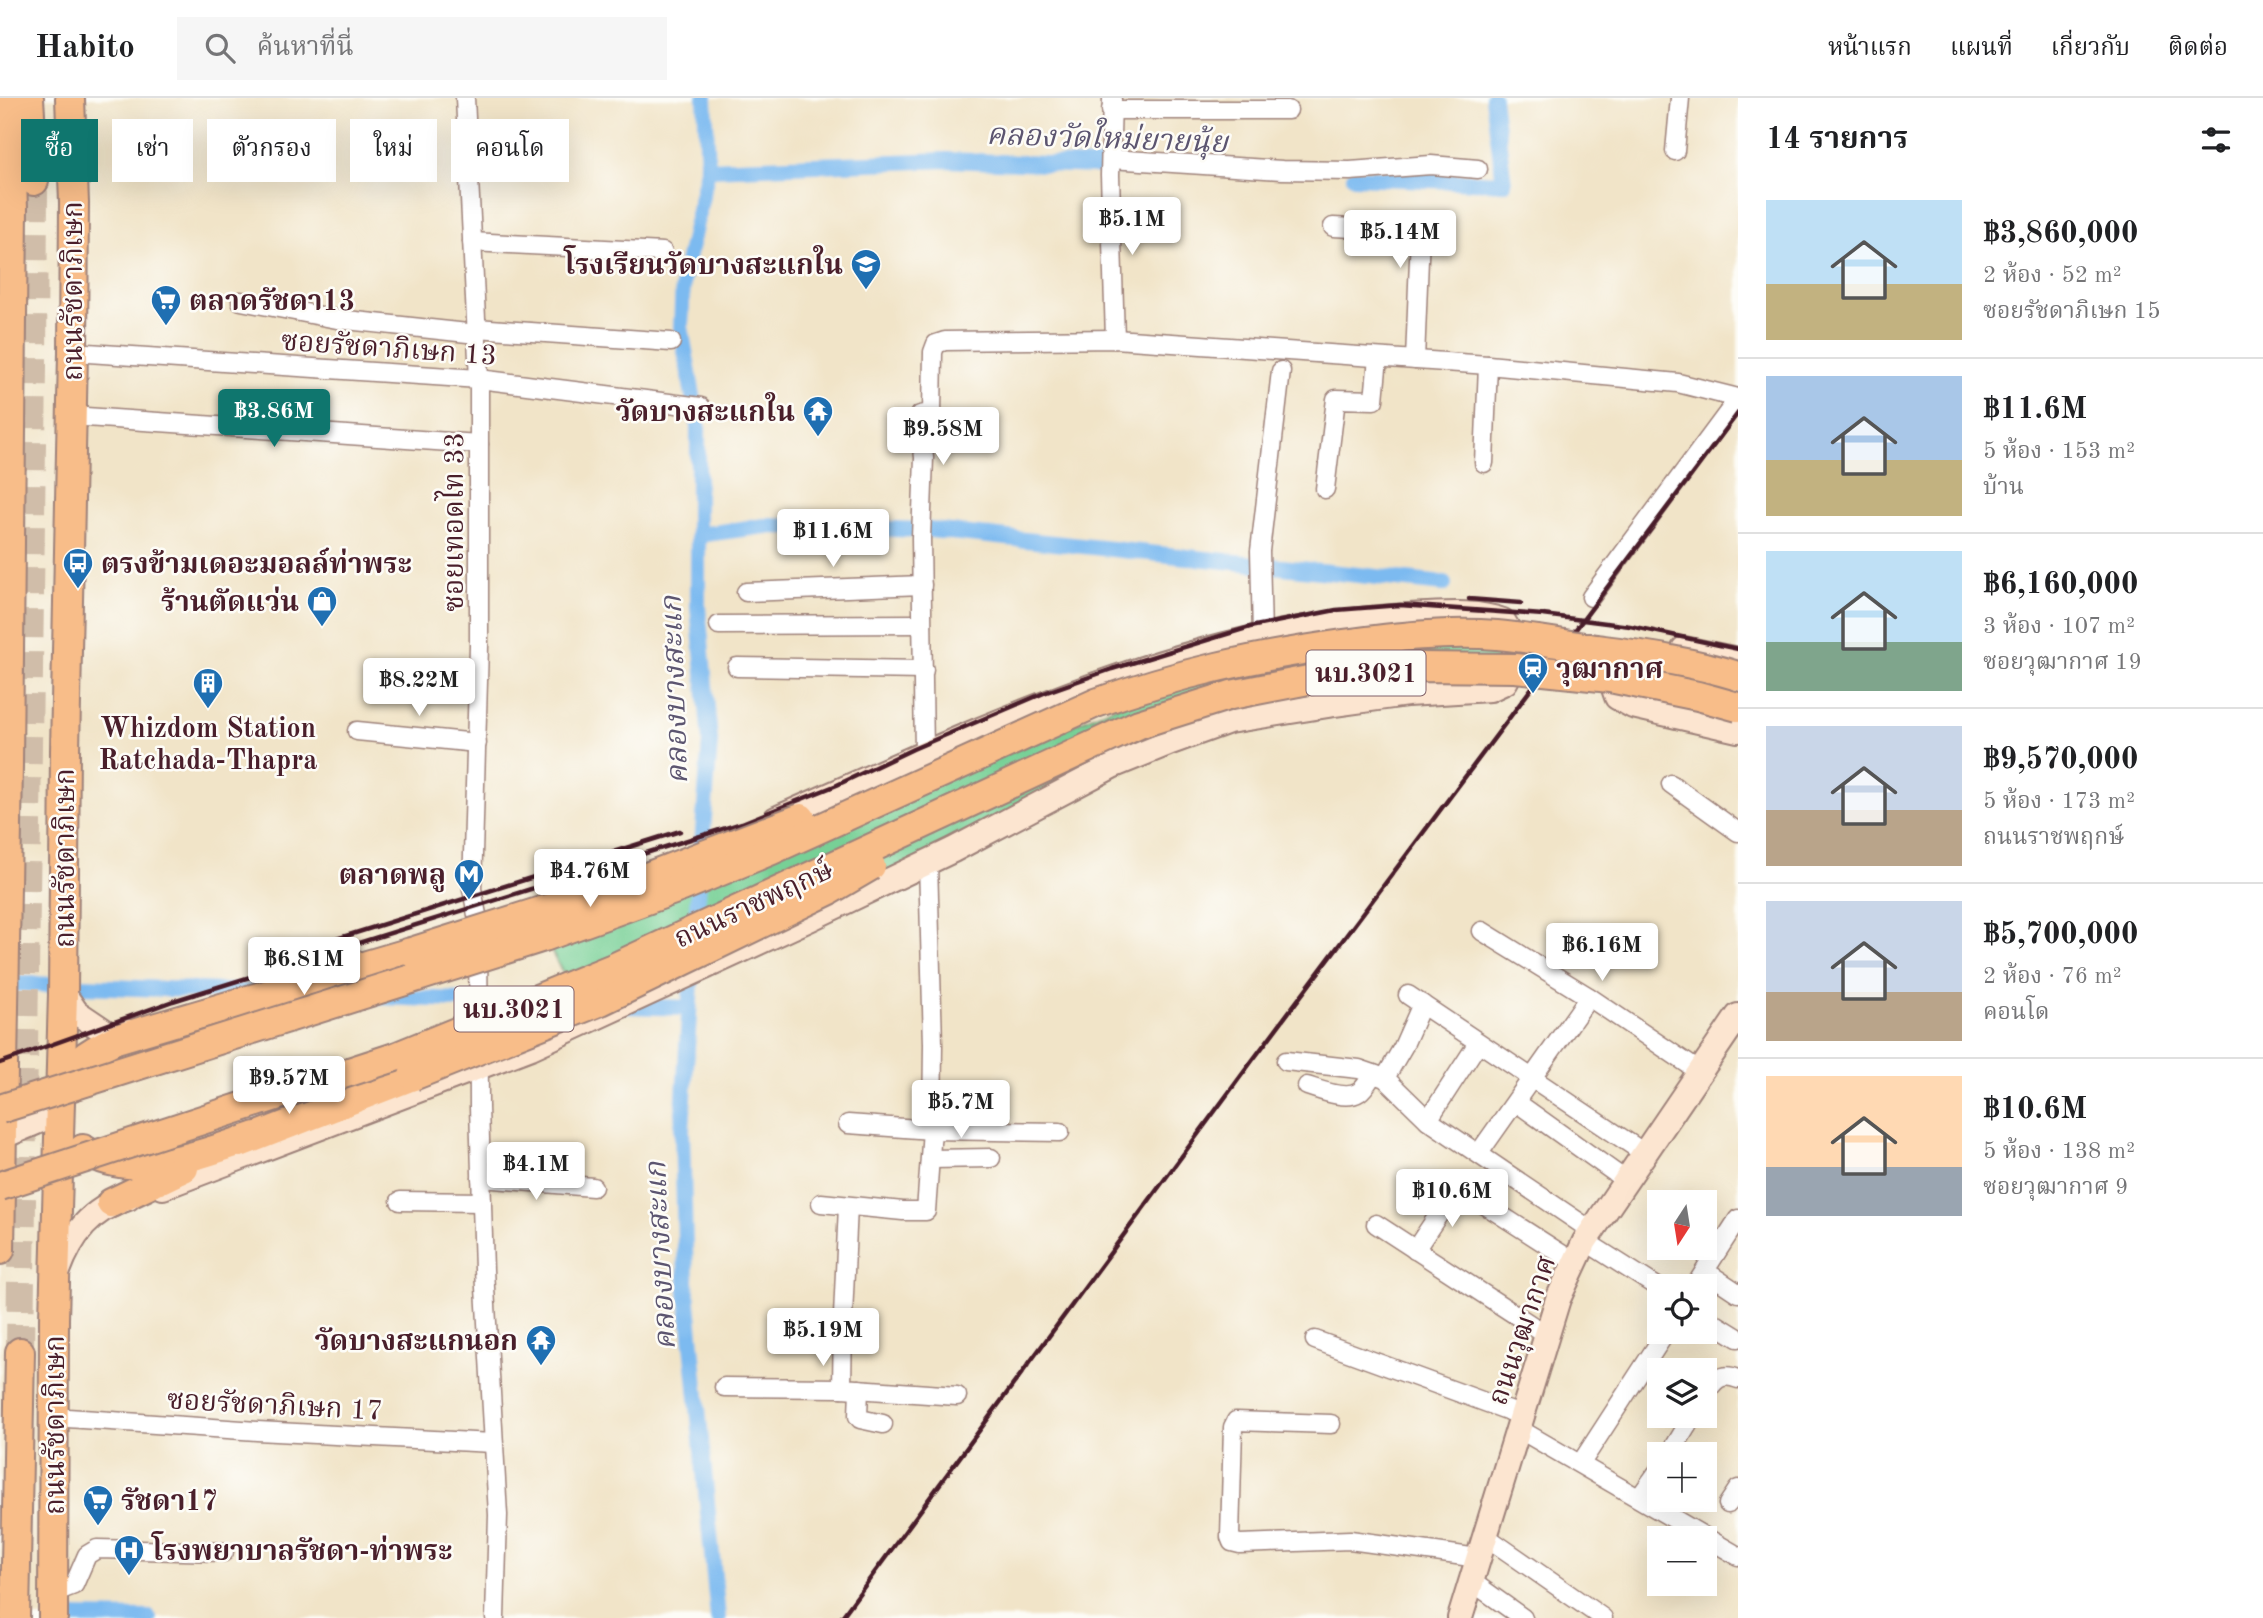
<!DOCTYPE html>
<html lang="th">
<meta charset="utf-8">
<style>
body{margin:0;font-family:"Old Standard TT","Noto Serif Thai",serif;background:#f6f6f6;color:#202124;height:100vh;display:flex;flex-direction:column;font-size:26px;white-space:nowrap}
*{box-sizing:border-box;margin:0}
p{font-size:23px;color:#757577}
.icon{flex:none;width:38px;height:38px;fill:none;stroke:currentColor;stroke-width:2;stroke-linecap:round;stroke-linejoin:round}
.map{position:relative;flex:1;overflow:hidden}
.details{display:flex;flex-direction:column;background:#fff;width:525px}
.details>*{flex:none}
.top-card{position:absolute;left:21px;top:21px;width:665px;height:63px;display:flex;gap:14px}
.needle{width:46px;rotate:192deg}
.fabs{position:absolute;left:1647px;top:1092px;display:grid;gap:14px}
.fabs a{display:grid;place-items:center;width:70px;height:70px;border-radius:0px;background:#fff;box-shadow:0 7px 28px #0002;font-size:35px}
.price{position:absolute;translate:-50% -60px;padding:0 16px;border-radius:7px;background:#fff;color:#222;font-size:23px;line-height:46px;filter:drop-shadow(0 2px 4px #0008)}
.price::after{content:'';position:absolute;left:50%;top:42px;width:21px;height:16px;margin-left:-10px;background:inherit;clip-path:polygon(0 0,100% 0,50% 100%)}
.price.active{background:#0f766e;color:#fff}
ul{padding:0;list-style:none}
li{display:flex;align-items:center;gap:21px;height:175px;padding:0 28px}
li+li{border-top:2px solid #e0e0e0}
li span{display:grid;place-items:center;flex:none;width:196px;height:140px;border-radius:0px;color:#555}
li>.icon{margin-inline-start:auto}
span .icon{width:84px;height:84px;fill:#fffc;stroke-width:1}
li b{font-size:30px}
h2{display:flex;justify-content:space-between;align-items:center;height:84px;padding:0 28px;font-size:30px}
.pill{padding:0 24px;border-radius:0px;background:#fff;box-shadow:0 7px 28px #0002;font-size:24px;line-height:63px}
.pill.active{background:#0f766e;color:#fff}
header{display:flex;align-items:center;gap:42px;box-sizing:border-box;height:98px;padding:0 35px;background:#fff;border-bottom:2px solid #e0e0e0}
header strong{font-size:33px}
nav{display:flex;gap:38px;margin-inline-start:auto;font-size:24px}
.search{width:490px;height:63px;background:#f6f6f6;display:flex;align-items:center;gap:18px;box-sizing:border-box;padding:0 24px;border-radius:0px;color:#757577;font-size:26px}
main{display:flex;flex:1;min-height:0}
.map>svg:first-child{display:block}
.green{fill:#77d096;stroke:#607860;stroke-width:2}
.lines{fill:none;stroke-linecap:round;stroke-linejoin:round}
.canal{stroke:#7cbaf0;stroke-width:16}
.primary-tunnel{stroke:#d0bda9;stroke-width:28;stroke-dasharray:28 14;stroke-linecap:butt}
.minor-casing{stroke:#9e827a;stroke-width:21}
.secondary-casing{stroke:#9e827a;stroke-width:28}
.primary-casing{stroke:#9e827a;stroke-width:32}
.minor{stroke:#fff;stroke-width:18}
.secondary{stroke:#fce5d0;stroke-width:24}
.primary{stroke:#f8bd89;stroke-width:28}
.rail{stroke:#4a1f2b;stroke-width:4.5}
.primary-bridge-casing{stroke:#9e827a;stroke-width:32;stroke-linecap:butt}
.primary-bridge{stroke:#f8bd89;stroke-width:28}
.labels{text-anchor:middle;stroke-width:5;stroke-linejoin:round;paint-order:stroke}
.shield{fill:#fdfcf7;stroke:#806168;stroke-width:2}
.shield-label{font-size:26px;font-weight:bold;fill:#4a1f2b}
.poi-label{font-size:28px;font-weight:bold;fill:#4a1f2b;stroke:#fdfcf7;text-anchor:end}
.street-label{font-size:28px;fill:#4a1f2b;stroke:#fdfcf7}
.water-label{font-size:30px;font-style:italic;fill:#5c5570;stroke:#fdfcf7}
</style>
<header>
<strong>Habito</strong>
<div class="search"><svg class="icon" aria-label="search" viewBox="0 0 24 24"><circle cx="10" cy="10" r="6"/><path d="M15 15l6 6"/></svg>ค้นหาที่นี่</div>
<nav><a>หน้าแรก</a><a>แผนที่</a><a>เกี่ยวกับ</a><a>ติดต่อ</a></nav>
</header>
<main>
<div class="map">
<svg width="1738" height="1520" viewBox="0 0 1738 1520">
<rect width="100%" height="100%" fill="#fdfcf7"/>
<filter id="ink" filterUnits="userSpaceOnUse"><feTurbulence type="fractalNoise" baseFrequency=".0143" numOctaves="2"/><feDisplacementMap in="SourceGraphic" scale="14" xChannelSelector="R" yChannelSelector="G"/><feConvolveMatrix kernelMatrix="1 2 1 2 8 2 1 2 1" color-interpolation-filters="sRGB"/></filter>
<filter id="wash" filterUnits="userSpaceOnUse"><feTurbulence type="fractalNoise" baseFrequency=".00686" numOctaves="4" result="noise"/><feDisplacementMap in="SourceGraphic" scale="28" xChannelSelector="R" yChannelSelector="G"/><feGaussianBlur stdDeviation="1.57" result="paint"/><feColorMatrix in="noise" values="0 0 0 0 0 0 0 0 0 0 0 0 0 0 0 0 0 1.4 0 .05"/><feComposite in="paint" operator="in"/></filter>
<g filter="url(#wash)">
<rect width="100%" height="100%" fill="#f1e4c8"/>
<path class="green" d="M 1505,548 L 1497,577 L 1224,618 L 586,918 L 550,851 L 1254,549 Z"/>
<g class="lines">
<g class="canal">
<path d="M 708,71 L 947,62 L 1122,69"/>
<path d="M 1354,79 L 1504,85 L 1493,0"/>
<path d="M 698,437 L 765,428 L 931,432 L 1444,486"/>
<path d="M 695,836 L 710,643 L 698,509 L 698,326 L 681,230 L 683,183 L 708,71 L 705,0"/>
<path d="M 692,868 L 682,1032 L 686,1184 L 718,1520"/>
<path d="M 0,885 L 249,894"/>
<path d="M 380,899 L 515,904"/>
<path d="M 629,908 L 688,910"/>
<path d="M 67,1519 L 149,1520"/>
</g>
</g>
</g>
<g filter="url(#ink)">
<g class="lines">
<path class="primary-tunnel" d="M 20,1254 L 33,269 L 34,83"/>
<g class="minor-casing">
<g id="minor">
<path d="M 465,0 L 479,281 L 479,548 L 472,791 L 478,822 L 479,1009 L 484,1172 L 498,1417 L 495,1520"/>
<path d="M 1112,0 L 1110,77 L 1115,241"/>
<path d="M 1111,12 L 1288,12"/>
<path d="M 1675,53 L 1680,0"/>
<path d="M 1111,61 L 1282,72 L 1350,73 L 1431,67 L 1478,71"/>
<path d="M 1333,129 L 1413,133 L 1420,136 L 1415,262"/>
<path d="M 472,144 L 663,154"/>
<path d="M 241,203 L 337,221 L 477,236"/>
<path d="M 477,230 L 671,244"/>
<path d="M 73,254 L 479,281 L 701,309"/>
<path d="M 71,318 L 479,346"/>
<path d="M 1484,365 L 1488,267"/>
<path d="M 1325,391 L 1336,301 L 1374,302 L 1378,260"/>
<path d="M 746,494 L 922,487"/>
<path d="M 1591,499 L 1738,301"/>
<path d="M 719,527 L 922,526"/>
<path d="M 1262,538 L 1260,453 L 1281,273"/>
<path d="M 737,569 L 924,572"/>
<path d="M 357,633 L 477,645"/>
<path d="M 924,656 L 921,440 L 924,360 L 920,317 L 932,315 L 933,254 L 936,246 L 945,243 L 1115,241 L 1488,267 L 1678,285 L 1738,300"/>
<path d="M 1671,686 L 1738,734"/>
<path d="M 1482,833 L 1589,899 L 1700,974"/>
<path d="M 1408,897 L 1644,1055"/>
<path d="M 1286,963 L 1359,971 L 1385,980 L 1428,1022 L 1592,1133"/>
<path d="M 1385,980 L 1403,949 L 1422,906"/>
<path d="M 1307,988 C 1320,992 1346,1003 1359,994 C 1365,990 1369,982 1373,976"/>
<path d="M 1516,1004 L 1625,1082"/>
<path d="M 1428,1022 L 1478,945"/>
<path d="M 848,1026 L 932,1032 L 1060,1034"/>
<path d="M 1479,1055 L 1589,899"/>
<path d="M 931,1061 L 991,1060"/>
<path d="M 481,1080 L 593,1089"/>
<path d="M 400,1103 L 482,1104"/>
<path d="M 821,1105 L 903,1113 L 926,1113 L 932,1032 L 933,946 L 928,764"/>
<path d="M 848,1108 L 843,1218 L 842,1290 L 957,1298"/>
<path d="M 1376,1126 L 1548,1238"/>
<path d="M 1585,1143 L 1659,1190"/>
<path d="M 1415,1152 L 1457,1089 L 1574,1164"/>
<path d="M 1705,1173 L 1738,1195"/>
<path d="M 1695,1188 L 1738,1121"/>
<path d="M 1704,1219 L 1738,1240"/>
<path d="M 1315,1242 L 1523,1318"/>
<path d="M 724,1289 L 842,1290"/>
<path d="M 859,1291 L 858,1318 L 860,1321 L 883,1326"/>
<path d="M 1704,1298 C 1713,1284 1720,1273 1738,1281"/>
<path d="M 53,1319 L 257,1333 L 493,1345"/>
<path d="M 1331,1326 L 1236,1323 L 1233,1329 L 1230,1439 L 1232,1444 L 1240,1446 L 1350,1442 L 1478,1460"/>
<path d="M 1519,1331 L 1738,1458"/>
<path d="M 1670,1356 L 1693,1318"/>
<path d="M 1581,1365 L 1666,1234"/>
<path d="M 1639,1400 L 1659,1372"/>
<path d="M 1728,1406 L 1738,1391"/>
<path d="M 1485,1438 L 1603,1520"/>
<path d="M 1471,1483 L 1523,1520"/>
<path d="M 53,1495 L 74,1487 L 87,1457 L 97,1451 L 224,1454"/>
</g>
</g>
<g class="secondary-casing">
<g id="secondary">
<path d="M 1684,551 L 1738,562"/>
<path d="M 1612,566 L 1610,579 L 1617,599 L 1633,608 L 1738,632"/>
<path d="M 63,895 L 76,914 L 116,941 L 130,934"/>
<path d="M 0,1042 L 1,1039 L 60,1014"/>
<path d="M 163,1089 L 531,949 L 809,821 L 953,752 L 1112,668 L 1171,644 L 1229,623 L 1328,607 L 1407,596 L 1490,591 L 1505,584 L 1514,568 L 1515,552 L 1512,538 L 1503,523 C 1474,512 1440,517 1409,518 C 1188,529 975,634 776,721"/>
<path d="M 58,1173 C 71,1137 91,1111 128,1100"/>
<path d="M 1460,1520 L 1558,1201 L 1585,1143 L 1738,918"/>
</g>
</g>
<g class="primary-casing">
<g id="primary">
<path d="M 29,0 L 34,83"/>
<path d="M 63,994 C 68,965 91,953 116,941 L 411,854"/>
<path d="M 240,1045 L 413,978"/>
<path d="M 83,1051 C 135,1085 203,1055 256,1038"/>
<path d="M 111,1105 L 184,1070"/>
<path d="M 0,1152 L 8,667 L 13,110 L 9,0"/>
<path d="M 15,1520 L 20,1254"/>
<path d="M 53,1520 L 54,1221 L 63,895 L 65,653 L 73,254 L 74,105 L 70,0"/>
</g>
</g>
<use href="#minor" class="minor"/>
<use href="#secondary" class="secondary"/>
<use href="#primary" class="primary"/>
<g class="rail">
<path d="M 1469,501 L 1521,505"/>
<path d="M 276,860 L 680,733"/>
<path d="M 0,965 L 173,903 L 742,725 L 837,687 L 913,651 L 1044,595 L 1112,571 L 1250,529 L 1336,512 L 1400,507 L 1543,517 L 1630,528 L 1738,551"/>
<path d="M 841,1520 L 1252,963 L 1738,315"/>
</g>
<g class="primary-bridge-casing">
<g id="primary-bridge">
<path d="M 411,854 L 636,783 L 801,720"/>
<path d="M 413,978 L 601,903 L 830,792 L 871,768"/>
<path d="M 0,1011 L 544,839 L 682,789 L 772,752 L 1096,605 C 1179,575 1256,558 1343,546 C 1394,539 1446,533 1497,537 C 1530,540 1564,546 1597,551 C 1644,557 1693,564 1738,578"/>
<path d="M 0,1088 L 395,959 L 613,870 L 1139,626 L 1231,597 L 1324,579 L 1418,569 L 1515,570 L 1610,580 L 1698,598 L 1738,609"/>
</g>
</g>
<use href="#primary-bridge" class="primary-bridge"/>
</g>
</g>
<defs>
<g id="school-pin" transform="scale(1.575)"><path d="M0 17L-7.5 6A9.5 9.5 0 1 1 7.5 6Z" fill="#1f6fb2" stroke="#fdfcf7"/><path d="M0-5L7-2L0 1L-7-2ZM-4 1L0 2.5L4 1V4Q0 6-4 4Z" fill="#fff"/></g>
<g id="supermarket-pin" transform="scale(1.575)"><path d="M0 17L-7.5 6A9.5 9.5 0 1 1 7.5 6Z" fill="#1f6fb2" stroke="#fdfcf7"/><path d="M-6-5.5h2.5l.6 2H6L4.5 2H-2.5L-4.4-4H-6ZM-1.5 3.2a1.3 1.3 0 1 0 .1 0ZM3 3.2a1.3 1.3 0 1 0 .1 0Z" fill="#fff"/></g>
<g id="temple-pin" transform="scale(1.575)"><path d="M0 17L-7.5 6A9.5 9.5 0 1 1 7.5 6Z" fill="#1f6fb2" stroke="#fdfcf7"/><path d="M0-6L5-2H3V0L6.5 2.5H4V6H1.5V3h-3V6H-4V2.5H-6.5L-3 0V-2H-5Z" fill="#fff"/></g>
<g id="bus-pin" transform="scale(1.575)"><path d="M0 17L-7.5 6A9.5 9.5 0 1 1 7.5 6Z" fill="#1f6fb2" stroke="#fdfcf7"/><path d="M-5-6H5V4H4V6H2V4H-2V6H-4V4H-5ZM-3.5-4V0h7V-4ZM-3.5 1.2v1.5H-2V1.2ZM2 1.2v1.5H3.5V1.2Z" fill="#fff"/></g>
<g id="shop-pin" transform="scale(1.575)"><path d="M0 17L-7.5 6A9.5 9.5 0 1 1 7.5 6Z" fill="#1f6fb2" stroke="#fdfcf7"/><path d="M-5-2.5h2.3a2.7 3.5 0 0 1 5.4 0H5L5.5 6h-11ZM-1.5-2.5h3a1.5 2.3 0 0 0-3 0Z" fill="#fff"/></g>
<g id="station-pin" transform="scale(1.575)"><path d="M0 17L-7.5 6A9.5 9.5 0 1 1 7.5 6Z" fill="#1f6fb2" stroke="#fdfcf7"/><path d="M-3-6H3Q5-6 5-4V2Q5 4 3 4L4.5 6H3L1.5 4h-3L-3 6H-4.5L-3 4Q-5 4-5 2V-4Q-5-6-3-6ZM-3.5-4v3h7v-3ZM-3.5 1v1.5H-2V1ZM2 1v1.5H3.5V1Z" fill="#fff"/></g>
<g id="building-pin" transform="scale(1.575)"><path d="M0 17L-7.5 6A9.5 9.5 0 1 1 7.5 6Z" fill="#1f6fb2" stroke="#fdfcf7"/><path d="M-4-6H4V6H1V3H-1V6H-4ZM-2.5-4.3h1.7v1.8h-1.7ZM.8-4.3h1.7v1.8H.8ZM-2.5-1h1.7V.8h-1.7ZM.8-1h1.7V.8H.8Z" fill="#fff"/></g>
<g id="metro-pin" transform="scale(1.575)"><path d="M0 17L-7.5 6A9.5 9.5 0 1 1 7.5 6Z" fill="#1f6fb2" stroke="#fdfcf7"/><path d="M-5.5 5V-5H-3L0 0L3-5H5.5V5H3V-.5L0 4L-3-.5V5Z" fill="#fff"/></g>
<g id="hospital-pin" transform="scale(1.575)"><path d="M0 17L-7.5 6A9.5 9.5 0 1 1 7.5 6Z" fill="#1f6fb2" stroke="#fdfcf7"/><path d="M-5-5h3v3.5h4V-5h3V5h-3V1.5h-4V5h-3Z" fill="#fff"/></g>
</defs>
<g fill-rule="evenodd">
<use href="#school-pin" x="866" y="166"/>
<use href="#supermarket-pin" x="166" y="202"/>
<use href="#temple-pin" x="818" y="313"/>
<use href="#bus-pin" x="78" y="465"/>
<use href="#shop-pin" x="322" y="503"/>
<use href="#station-pin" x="1533" y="570"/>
<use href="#building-pin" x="208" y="585"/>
<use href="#metro-pin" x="469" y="776"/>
<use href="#temple-pin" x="541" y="1242"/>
<use href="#supermarket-pin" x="98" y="1402"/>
<use href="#hospital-pin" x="129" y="1452"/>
</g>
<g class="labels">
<g class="shield">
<rect x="1306.5" y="552.5" width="119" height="45" rx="5"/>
<rect x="454.5" y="888.5" width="119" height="45" rx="5"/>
</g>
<g class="shield-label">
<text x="1366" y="584">นบ.3021</text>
<text x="514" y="920">นบ.3021</text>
</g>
<g class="poi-label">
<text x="843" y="176">โรงเรียนวัดบางสะแกใน</text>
<text x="189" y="212" text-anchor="start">ตลาดรัชดา13</text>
<text x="795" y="323">วัดบางสะแกใน</text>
<text x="101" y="475" text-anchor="start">ตรงข้ามเดอะมอลล์ท่าพระ</text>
<text x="299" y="513">ร้านตัดแว่น</text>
<text x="1556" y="580" text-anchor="start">วุฒากาศ</text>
<text x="208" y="639" text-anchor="middle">Whizdom Station<tspan x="208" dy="32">Ratchada-Thapra</tspan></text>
<text x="446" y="786">ตลาดพลู</text>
<text x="518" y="1252">วัดบางสะแกนอก</text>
<text x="121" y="1412" text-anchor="start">รัชดา17</text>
<text x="152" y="1462" text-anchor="start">โรงพยาบาลรัชดา-ท่าพระ</text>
</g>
<g class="street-label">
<text transform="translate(72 193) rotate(-90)" y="10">ถนนรัชดาภิเษก</text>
<text transform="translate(389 249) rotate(4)" y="10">ซอยรัชดาภิเษก 13</text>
<text transform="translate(453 424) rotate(-90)" y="10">ซอยเทอดไท 33</text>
<text transform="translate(64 760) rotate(-90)" y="10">ถนนรัชดาภิเษก</text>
<text transform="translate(753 805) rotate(-25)" y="10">ถนนราชพฤกษ์</text>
<text transform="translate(1521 1232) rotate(-71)" y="10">ถนนวุฒากาศ</text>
<text transform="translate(275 1306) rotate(3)" y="10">ซอยรัชดาภิเษก 17</text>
<text transform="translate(54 1327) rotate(-90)" y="10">ถนนรัชดาภิเษก</text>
</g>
<g class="water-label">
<text transform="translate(1107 40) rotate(2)" y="10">คลองวัดใหม่ยายนุ้ย</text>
<text transform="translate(674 592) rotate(-92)" y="10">คลองบางสะแก</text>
<text transform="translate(660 1158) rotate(-93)" y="10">คลองบางสะแก</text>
</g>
</g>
</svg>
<div class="fabs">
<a><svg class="needle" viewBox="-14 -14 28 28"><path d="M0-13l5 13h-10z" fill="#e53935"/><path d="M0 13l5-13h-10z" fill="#757577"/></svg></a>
<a><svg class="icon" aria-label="locate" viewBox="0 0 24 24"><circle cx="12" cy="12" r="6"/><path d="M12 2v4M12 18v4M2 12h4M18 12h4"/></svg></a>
<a><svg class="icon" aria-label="layers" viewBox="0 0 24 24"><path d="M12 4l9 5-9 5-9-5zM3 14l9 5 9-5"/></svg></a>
<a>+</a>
<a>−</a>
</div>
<b class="price" style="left:1132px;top:159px">฿5.1M</b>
<b class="price" style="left:1400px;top:172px">฿5.14M</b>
<b class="price active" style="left:274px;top:351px">฿3.86M</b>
<b class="price" style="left:943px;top:369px">฿9.58M</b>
<b class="price" style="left:833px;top:471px">฿11.6M</b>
<b class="price" style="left:419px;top:620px">฿8.22M</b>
<b class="price" style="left:590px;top:811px">฿4.76M</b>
<b class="price" style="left:1602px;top:885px">฿6.16M</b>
<b class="price" style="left:304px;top:899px">฿6.81M</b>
<b class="price" style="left:289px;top:1018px">฿9.57M</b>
<b class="price" style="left:961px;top:1042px">฿5.7M</b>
<b class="price" style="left:536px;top:1104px">฿4.1M</b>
<b class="price" style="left:1452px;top:1131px">฿10.6M</b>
<b class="price" style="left:823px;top:1270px">฿5.19M</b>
<div class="top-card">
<a class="pill active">ซื้อ</a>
<a class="pill">เช่า</a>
<a class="pill">ตัวกรอง</a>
<a class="pill">ใหม่</a>
<a class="pill">คอนโด</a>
</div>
</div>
<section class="details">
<h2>14 รายการ<svg class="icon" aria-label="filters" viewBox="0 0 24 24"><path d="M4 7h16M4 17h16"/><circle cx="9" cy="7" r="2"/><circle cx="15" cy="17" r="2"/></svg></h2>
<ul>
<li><span style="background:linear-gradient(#bfe0f5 60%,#c2b280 0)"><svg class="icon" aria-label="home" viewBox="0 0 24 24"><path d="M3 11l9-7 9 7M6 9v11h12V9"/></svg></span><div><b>฿3,860,000</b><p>2 ห้อง · 52 m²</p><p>ซอยรัชดาภิเษก 15</p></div></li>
<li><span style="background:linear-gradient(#a9c7e8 60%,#c2b280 0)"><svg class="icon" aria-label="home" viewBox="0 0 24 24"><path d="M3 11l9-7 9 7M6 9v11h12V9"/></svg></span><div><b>฿11.6M</b><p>5 ห้อง · 153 m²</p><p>บ้าน</p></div></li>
<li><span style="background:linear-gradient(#bfe0f5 65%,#7fa58c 0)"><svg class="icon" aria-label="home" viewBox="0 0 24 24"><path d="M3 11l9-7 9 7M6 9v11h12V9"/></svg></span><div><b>฿6,160,000</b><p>3 ห้อง · 107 m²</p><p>ซอยวุฒากาศ 19</p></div></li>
<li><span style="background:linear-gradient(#c9d6e8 60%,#b9a48a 0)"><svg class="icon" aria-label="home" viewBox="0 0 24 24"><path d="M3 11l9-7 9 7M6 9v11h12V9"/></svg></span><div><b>฿9,570,000</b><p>5 ห้อง · 173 m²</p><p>ถนนราชพฤกษ์</p></div></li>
<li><span style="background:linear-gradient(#c9d6e8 65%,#b9a48a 0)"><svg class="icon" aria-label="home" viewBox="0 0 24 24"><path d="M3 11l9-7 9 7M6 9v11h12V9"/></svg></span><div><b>฿5,700,000</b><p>2 ห้อง · 76 m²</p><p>คอนโด</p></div></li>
<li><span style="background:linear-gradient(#ffd9b3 65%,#9aa5b1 0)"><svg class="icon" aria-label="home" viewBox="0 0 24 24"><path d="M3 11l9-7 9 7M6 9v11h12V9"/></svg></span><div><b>฿10.6M</b><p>5 ห้อง · 138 m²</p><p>ซอยวุฒากาศ 9</p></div></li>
</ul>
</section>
</main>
